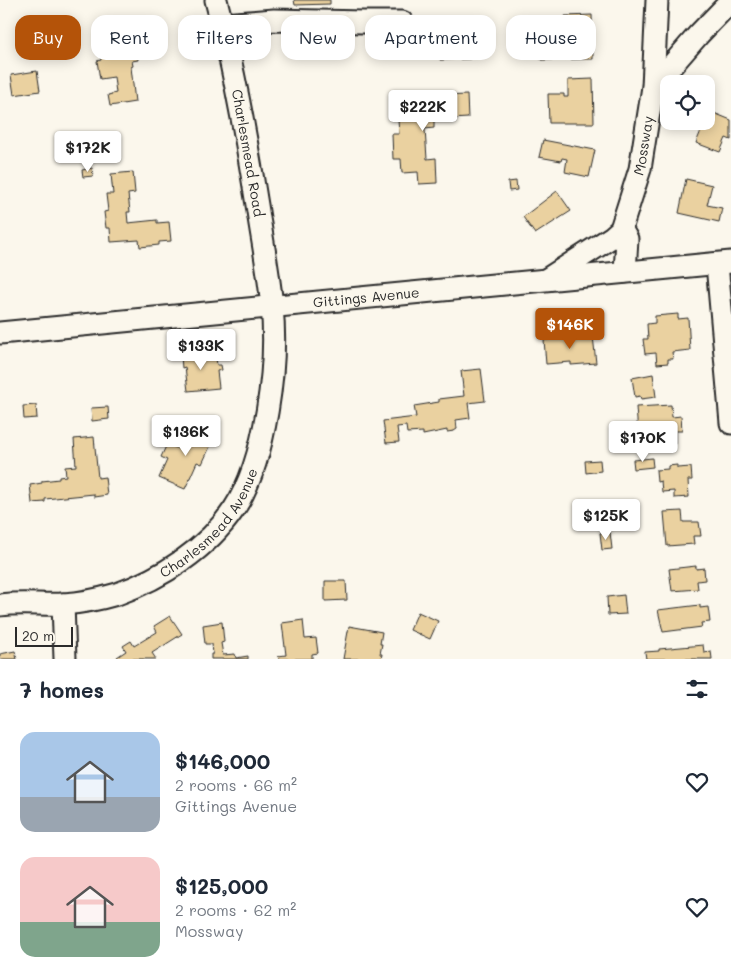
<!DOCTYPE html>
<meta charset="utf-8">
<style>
body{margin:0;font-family:Mali,sans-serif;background:#f6f6f7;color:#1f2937;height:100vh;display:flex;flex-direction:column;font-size:19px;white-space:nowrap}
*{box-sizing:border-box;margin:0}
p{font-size:16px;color:#747a83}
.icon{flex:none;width:28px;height:28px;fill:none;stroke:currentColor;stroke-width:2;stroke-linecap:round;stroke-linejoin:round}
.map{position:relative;height:659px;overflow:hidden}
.panel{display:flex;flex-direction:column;background:#fff;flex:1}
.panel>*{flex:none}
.top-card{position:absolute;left:15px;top:15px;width:701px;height:45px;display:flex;gap:10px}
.tools{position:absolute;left:660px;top:75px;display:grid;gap:10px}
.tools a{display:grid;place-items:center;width:55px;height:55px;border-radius:10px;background:#fff;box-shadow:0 2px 12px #0003;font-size:25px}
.scale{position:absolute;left:15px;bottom:12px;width:58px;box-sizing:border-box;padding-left:5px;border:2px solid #2b2b2b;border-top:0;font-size:14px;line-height:18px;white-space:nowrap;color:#2b2b2b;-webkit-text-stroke:4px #fbf7ec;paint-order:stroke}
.price{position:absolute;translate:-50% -42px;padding:0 11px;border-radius:5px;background:#fff;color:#222;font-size:16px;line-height:32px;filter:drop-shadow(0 1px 2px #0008)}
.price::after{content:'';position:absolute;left:50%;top:30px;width:15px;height:11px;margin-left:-8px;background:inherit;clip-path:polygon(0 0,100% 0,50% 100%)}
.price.selected{background:#b45309;color:#fff}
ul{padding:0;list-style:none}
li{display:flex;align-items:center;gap:15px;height:125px;padding:0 20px}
li span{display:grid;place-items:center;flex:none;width:140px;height:100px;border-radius:15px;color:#555}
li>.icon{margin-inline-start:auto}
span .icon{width:60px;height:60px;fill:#fffc;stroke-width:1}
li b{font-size:21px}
h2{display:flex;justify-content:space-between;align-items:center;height:60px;padding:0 20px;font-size:21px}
.pill{padding:0 18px;border-radius:15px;background:#fff;box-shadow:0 2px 12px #0003;font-size:18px;line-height:45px}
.pill.selected{background:#b45309;color:#fff}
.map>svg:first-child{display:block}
.building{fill:#ead1a0;stroke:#2b2b2b}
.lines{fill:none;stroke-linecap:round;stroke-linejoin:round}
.minor-casing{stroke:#2b2b2b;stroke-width:25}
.minor{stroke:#fbf7ec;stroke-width:21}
.labels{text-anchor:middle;stroke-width:4;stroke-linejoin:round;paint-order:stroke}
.street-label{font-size:14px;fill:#2b2b2b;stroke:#fbf7ec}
</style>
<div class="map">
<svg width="731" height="659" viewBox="0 0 731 659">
<rect width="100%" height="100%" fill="#fbf7ec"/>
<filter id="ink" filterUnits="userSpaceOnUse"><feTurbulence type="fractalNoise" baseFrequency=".02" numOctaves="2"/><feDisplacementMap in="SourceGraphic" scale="10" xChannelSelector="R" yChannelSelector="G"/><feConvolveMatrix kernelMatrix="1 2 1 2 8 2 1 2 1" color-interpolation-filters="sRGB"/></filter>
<g filter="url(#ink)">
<g class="building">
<path d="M 294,0 L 330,0 L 330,4 L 295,5 Z"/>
<path d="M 592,15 L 593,59 L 541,60 L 541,40 L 547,40 L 547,38 L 554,40 L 554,33 L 566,33 L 565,16 Z"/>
<path d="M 469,41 L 470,59 L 440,60 L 439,43 Z"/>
<path d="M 136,44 L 138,60 L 132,61 L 133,66 L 131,67 L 135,102 L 110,106 L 108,95 L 116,93 L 114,77 L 100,79 L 97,61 L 101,60 L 99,49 Z"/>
<path d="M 37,71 L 40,91 L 14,95 L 11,75 Z"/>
<path d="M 593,79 L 594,123 L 549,123 L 548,94 L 564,94 L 564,97 L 568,97 L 568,80 Z"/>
<path d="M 433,95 L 434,112 L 444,112 L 443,96 L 467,95 L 468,118 L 434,120 L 434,128 L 425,129 L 427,159 L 436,158 L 437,183 L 419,184 L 418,172 L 402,173 L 401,159 L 393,159 L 392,134 L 399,134 L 398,120 L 402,120 L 402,116 L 400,116 L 399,98 Z"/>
<path d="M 709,111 L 731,120 L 731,140 L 726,138 L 720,152 L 696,143 L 705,121 L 706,121 Z"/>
<path d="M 543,140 L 595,150 L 589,177 L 565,172 L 567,159 L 562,158 L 561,161 L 539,157 Z"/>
<path d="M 92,168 L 93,176 L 83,177 L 82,170 Z"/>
<path d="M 133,172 L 135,193 L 128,194 L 130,212 L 127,212 L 128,223 L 157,220 L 157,223 L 169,222 L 171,241 L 159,242 L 159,245 L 140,247 L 139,240 L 111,242 L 110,228 L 106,228 L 104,212 L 108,211 L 106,194 L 113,194 L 111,174 Z"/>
<path d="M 686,179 L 712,185 L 707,205 L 722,208 L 719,222 L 679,213 Z"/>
<path d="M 516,181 L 517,190 L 509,191 L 508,182 Z"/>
<path d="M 557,191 L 571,211 L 535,234 L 523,217 Z"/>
<path d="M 678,314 L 678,319 L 688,318 L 690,350 L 672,352 L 673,359 L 668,359 L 668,363 L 657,364 L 656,353 L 645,354 L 643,339 L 648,339 L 647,324 L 655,323 L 655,316 Z"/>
<path d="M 564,334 L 564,337 L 593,336 L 596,363 L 571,365 L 571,362 L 546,364 L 544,340 L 557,339 L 556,335 Z"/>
<path d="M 215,351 L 217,365 L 221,365 L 222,370 L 217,371 L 219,388 L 188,391 L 185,367 L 182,368 L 181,356 Z"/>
<path d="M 481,369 L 485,401 L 468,403 L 470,418 L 456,420 L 457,429 L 454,431 L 447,432 L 447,430 L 423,435 L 423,432 L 407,433 L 406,426 L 397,427 L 399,442 L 386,443 L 383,421 L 416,417 L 414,406 L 439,402 L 439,399 L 464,396 L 461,371 Z"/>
<path d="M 653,374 L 656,397 L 641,399 L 640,396 L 635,397 L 632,378 Z"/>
<path d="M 36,405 L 37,418 L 24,419 L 23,406 Z"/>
<path d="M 671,405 L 672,417 L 681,416 L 682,431 L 675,431 L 675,444 L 639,446 L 636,407 Z"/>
<path d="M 108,407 L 109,419 L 92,421 L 91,408 Z"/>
<path d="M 191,425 L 215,436 L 202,464 L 197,462 L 185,489 L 159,478 L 167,460 L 161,457 L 167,444 L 179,449 L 189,426 Z"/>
<path d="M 94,437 L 98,478 L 105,477 L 107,495 L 94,497 L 94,494 L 45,499 L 45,502 L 32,503 L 30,485 L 42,483 L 42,481 L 59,479 L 59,477 L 66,476 L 65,467 L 76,466 L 74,439 Z"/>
<path d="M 652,458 L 653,467 L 634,469 L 633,460 Z"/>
<path d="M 600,460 L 601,471 L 586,473 L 585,461 Z"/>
<path d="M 677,465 L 677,468 L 691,467 L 692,480 L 688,480 L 689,497 L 674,498 L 674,491 L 662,492 L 661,481 L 657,482 L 656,470 L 668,469 L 668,466 Z"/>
<path d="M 682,511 L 683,522 L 699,522 L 701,536 L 693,536 L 694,544 L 667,546 L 664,512 Z"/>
<path d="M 610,532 L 612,549 L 602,550 L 600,533 Z"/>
<path d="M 696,566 L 696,569 L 704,568 L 705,580 L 697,581 L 698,589 L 672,591 L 669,569 Z"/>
<path d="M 325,581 L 346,581 L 347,600 L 325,601 Z"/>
<path d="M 624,595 L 626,614 L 608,615 L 607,597 Z"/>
<path d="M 700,605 L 700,608 L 708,607 L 710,622 L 701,623 L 702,627 L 663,632 L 658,610 Z"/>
<path d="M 418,612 L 438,621 L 430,639 L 410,630 Z"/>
<path d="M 170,616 L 182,634 L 152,653 L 156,659 L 118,659 L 117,657 L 126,651 L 123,646 L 131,641 L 134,646 L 157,632 L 154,626 Z"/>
<path d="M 303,620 L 305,639 L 316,638 L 318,653 L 312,654 L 312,659 L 279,659 L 278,656 L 286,655 L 282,623 Z"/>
<path d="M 222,622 L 224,642 L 221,643 L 223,655 L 235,654 L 236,658 L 248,656 L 248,659 L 211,659 L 211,654 L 213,654 L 212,644 L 205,644 L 203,625 Z"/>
<path d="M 349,626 L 382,632 L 380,644 L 382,644 L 380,654 L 382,654 L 381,659 L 343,659 Z"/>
<path d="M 703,645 L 704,652 L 711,651 L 712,659 L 646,659 L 645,652 L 659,651 L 659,649 Z"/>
<path d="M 15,651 L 17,659 L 0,659 L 0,654 Z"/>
</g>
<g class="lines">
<g class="minor-casing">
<g id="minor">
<path d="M 222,24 L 274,20 L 363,22 L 402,22"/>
<path d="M 653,87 L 699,34 L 731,1"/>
<path d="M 621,229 L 627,239 L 625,272"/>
<path d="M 717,264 L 731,423"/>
<path id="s1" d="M 547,279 L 612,237 L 621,229 L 640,169 L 653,87 L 657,0"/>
<path id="s2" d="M 0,333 L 731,262"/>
<path d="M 63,604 L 65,659"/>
<path id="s3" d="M 0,605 C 21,602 42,605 63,604 C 81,603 100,599 117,594 C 162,578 207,549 234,509 C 266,461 278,363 272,307 C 269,273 262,239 257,205 C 246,136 234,68 216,0"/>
</g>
</g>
<use href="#minor" class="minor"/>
</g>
</g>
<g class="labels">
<g class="street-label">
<text dy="5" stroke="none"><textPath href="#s1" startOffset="176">Mossway</textPath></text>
<text transform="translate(248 153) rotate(80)" y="5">Charlesmead Road</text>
<text dy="5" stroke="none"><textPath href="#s2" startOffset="368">Gittings Avenue</textPath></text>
<text dy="5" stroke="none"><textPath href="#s3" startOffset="238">Charlesmead Avenue</textPath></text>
</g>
</g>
</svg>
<div class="tools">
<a><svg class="icon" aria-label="locate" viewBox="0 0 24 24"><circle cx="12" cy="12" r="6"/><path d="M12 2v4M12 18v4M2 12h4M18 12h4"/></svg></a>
</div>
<div class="scale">20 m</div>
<b class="price" style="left:423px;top:132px">$222K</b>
<b class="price" style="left:88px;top:173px">$172K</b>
<b class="price selected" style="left:570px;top:350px">$146K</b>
<b class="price" style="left:201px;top:371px">$133K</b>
<b class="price" style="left:186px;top:457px">$136K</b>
<b class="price" style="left:643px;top:463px">$170K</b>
<b class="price" style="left:606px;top:541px">$125K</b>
<div class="top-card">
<a class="pill selected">Buy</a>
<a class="pill">Rent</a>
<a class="pill">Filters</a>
<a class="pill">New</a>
<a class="pill">Apartment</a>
<a class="pill">House</a>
</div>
</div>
<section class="panel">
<h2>7 homes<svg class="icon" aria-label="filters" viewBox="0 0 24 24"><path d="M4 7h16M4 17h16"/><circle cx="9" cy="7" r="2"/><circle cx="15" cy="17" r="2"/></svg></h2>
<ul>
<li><span style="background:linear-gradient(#a9c7e8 65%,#9aa5b1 0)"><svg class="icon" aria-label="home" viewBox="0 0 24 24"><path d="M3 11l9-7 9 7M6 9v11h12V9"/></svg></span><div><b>$146,000</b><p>2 rooms · 66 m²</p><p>Gittings Avenue</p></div><svg class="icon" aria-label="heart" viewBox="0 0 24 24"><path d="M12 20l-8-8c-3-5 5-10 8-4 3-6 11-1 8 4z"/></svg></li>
<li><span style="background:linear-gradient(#f6c9c9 65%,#7fa58c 0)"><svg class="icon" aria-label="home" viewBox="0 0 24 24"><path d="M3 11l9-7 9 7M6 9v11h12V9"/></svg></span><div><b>$125,000</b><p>2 rooms · 62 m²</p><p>Mossway</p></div><svg class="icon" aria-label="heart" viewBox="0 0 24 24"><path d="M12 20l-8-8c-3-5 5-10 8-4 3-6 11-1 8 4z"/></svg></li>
</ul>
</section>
